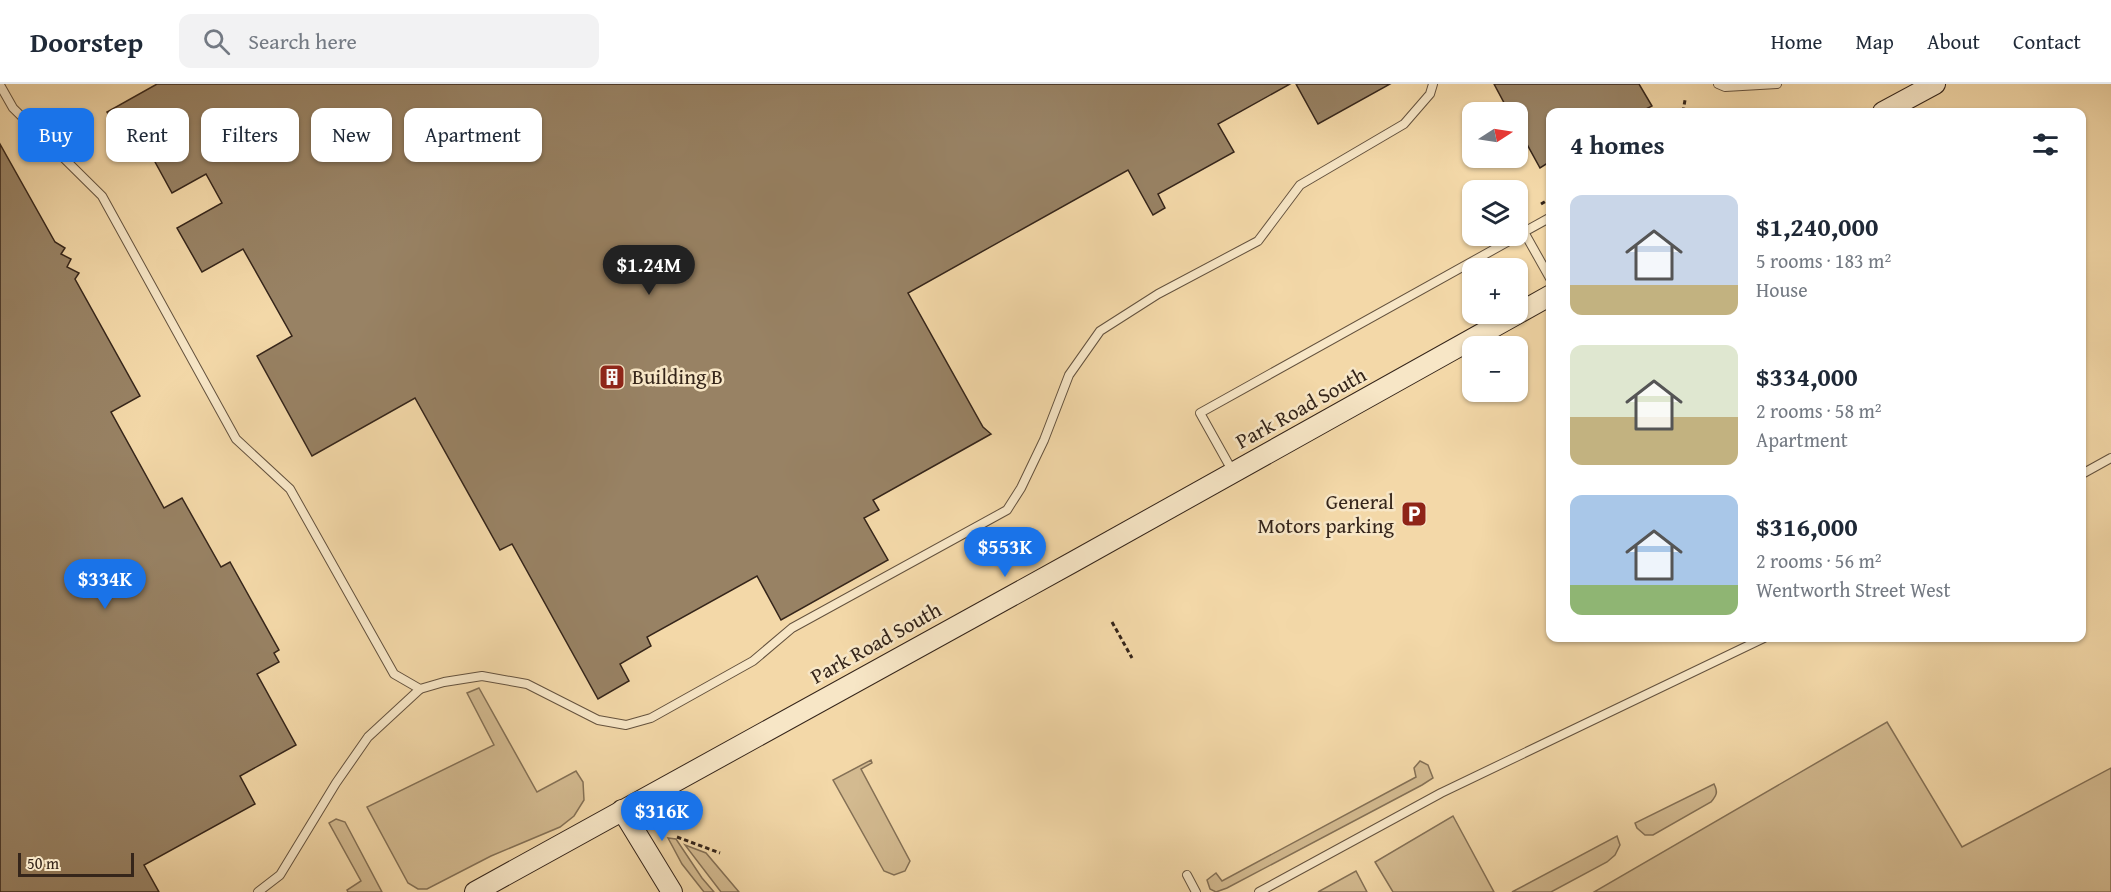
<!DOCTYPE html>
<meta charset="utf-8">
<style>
body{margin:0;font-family:"Gentium Book Plus",serif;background:#f2f2f3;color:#1f2937;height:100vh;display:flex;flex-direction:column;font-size:22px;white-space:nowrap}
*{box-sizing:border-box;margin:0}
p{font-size:20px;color:#747a83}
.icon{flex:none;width:33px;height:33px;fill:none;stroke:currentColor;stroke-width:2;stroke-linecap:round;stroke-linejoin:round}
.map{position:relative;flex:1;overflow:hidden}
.sheet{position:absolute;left:1546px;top:24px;width:540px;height:534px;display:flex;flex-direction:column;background:#fff;border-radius:12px;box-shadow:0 2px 4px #0004}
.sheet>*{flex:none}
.hud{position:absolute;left:18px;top:24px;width:570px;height:54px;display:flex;gap:12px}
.needle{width:39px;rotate:78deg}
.controls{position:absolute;left:1462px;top:18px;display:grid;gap:12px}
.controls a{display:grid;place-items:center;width:66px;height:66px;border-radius:12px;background:#fff;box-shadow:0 2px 4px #0004;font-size:30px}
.scale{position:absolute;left:18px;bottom:15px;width:116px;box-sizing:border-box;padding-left:6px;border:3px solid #35251a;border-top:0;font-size:16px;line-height:21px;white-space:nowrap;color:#35251a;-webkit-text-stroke:4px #f7e6c6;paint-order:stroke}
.price{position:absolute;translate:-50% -51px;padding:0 14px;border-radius:21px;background:#1a73e8;color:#fff;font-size:20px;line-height:39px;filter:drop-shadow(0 2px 3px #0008)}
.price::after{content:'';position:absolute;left:50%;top:36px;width:18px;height:14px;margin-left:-9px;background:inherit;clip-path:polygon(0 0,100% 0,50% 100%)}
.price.current{background:#222;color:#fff}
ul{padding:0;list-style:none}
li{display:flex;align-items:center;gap:18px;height:150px;padding:0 24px}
li span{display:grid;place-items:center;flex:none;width:168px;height:120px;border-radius:12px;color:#555}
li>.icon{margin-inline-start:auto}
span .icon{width:72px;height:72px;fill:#fffc;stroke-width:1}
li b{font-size:26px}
h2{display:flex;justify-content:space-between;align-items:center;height:72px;padding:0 24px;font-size:26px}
.chip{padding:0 21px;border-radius:12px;background:#fff;box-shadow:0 2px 4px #0004;font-size:21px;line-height:54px}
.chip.current{background:#1a73e8;color:#fff}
header{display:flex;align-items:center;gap:36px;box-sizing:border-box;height:84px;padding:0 30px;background:#fff;border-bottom:2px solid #e0e1e3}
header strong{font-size:28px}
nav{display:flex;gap:33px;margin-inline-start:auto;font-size:21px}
.search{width:420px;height:54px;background:#f2f2f3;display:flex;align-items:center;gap:15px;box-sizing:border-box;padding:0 21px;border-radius:12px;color:#747a83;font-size:22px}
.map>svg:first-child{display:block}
.green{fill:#d3ba90;stroke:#847055;stroke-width:1.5}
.building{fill:#988264;stroke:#35251a;stroke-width:1.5}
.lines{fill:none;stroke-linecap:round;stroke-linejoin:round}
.service-casing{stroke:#64523e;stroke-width:10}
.secondary-casing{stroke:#35251a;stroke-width:22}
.path{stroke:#35251a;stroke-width:3;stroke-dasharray:4.5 3;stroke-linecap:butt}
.service{stroke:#f7e6c6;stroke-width:8}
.secondary{stroke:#f7e6c6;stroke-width:20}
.labels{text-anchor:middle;stroke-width:5;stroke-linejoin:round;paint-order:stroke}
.poi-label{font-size:21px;fill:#35251a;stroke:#f7e6c6;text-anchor:start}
.street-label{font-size:21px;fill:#35251a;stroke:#f7e6c6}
</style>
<header>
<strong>Doorstep</strong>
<div class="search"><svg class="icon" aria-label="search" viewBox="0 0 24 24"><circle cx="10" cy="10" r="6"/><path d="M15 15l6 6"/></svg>Search here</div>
<nav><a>Home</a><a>Map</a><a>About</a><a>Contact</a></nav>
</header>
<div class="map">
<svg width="2111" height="808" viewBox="0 0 2111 808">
<rect width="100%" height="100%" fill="#f3d8a8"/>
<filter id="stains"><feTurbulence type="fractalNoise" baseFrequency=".00333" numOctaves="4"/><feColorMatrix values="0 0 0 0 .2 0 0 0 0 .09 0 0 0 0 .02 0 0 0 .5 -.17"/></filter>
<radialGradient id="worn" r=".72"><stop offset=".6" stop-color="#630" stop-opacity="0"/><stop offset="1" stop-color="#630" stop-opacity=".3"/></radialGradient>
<g class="green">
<path d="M 479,604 L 537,708 L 576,687 L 583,698 L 584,716 L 574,732 L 560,743 L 491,772 L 427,805 L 418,805 L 408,799 L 367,723 L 494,661 L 467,609 Z"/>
<path d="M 1887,638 L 1962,763 L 2111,684 L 2111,808 L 1594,808 Z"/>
<path d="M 871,676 L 872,679 L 861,685 L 910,777 L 905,787 L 894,791 L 884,787 L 833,696 Z"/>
<path d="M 1420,677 L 1428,681 L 1433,694 L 1422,701 L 1227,804 L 1216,808 L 1210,805 L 1207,796 L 1216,789 L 1222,797 L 1416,693 L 1414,684 Z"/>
<path d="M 1714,700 C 1718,708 1717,711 1711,718 L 1653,751 L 1645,751 L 1637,744 L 1635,739 Z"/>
<path d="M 1453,732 L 1494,808 L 1393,808 L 1375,778 Z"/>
<path d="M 336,735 L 345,738 L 382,808 L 348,808 L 347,806 L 361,797 L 329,739 Z"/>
<path d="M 1617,752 L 1620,761 L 1615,771 L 1607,778 L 1551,808 L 1512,808 Z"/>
<path d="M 668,754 L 676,755 L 702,794 L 714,808 L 704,808 L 682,780 Z"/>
<path d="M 685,761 L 706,769 L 739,808 L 721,808 Z"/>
<path d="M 1356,787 L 1367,808 L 1318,808 Z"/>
</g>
<g class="building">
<path d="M 157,0 L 1290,0 L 1218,40 L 1234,68 L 1158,110 L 1165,124 L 1153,131 L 1128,86 L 908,209 L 983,343 L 991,350 L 873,416 L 879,426 L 864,434 L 888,476 L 781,536 L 757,492 L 647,553 L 651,562 L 620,580 L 629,597 L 598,615 L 512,460 L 500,466 L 415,314 L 312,372 L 257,272 L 292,252 L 243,165 L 202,188 L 177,144 L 222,119 L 206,90 L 172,109 L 149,67 L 133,76 L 107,28 Z"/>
<path d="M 1296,0 L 1390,0 L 1318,40 Z"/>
<path d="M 1494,0 L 1639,0 L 1652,22 L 1640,28 L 1551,28 L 1551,77 L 1540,84 L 1518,44 L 1518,28 L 1509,28 Z"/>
<path d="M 0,60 L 55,158 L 65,164 L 61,170 L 71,175 L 67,183 L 79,189 L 75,195 L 140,312 L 111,328 L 164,424 L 182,414 L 221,483 L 230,478 L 279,566 L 274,569 L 279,578 L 257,590 L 296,661 L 240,692 L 255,720 L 144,781 L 159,808 L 0,808 Z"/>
</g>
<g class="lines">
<g class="service-casing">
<g id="service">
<path d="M 1718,0 L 1725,3 L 1777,0"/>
<path d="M 0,1 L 13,24 L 102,112 L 236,355 L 290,405 L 394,590 L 420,605 L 444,598 L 482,592 L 527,600 L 598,636 L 626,641 L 651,634 L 753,577 L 792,544 L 1007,426 L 1021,404 L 1044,356 L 1069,291 L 1100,247 L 1158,210 L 1258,157 L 1300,101 L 1404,40 L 1430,10 L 1433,0"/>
<path d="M 1524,148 L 1551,196"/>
<path d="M 1522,149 L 1551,133"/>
<path d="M 1233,388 L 1200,329 L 1518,152"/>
<path d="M 2082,390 L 2111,374"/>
<path d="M 1187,791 L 1196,808"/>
<path d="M 258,808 L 280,791 L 336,699 L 368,653 L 420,605"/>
<path d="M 1259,808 L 1441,709 L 1764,554"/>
</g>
</g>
<g class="secondary-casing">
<g id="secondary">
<path d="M 1883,28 L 1935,0"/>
<path d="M 622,726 L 672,808"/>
<path d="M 475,808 L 1073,478 L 1551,211"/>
</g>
</g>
<g class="path">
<path d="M 1683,28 L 1685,16"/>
<path d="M 1541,120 L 1551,114"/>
<path d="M 1112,538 L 1132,574"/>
<path d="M 677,753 L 720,769"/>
</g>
<use href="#service" class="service"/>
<use href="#secondary" class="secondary"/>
</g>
<defs>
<g id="building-square" transform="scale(1.35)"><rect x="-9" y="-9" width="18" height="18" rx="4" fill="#8f2418" stroke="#f7e6c6"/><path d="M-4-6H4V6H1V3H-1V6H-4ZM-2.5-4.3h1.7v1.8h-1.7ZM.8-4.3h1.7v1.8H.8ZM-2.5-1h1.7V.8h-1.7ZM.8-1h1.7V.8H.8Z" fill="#fff"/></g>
<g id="parking-square" transform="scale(1.35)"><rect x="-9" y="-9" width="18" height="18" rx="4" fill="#8f2418" stroke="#f7e6c6"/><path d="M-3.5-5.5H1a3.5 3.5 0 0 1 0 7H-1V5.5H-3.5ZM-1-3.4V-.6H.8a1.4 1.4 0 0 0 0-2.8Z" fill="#fff"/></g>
</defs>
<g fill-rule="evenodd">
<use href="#building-square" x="612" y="293"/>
<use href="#parking-square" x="1414" y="430"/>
</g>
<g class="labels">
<g class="poi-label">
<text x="632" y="300">Building B</text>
<text x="1394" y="425" text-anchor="end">General<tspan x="1394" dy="24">Motors parking</tspan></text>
</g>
<g class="street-label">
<text transform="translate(1301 324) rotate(-29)" y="7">Park Road South</text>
<text transform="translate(876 559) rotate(-29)" y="7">Park Road South</text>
</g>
</g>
<rect width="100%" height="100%" filter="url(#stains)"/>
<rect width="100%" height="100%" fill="url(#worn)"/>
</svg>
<div class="controls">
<a><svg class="needle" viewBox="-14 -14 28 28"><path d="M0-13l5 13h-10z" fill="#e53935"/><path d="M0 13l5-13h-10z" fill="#747a83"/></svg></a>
<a><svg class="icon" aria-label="layers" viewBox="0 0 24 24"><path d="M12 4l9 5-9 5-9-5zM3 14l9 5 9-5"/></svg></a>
<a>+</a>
<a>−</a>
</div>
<div class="scale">50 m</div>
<b class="price current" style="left:649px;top:212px">$1.24M</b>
<b class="price" style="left:1005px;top:494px">$553K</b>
<b class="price" style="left:105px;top:526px">$334K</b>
<b class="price" style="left:662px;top:758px">$316K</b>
<div class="hud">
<a class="chip current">Buy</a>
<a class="chip">Rent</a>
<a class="chip">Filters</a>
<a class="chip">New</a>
<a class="chip">Apartment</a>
</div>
<section class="sheet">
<h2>4 homes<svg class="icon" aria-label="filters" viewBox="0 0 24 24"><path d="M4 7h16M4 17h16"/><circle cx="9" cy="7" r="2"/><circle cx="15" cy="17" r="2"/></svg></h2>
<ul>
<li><span style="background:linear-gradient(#c9d6e8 75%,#c2b280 0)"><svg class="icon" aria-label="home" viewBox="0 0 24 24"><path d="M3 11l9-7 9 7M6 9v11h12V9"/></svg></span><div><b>$1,240,000</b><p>5 rooms · 183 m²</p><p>House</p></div></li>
<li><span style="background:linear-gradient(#dfe7d0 60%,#c2b280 0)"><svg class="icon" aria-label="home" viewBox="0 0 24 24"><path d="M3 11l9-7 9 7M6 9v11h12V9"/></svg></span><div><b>$334,000</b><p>2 rooms · 58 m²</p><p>Apartment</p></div></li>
<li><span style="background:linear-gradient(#a9c7e8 75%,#8fb573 0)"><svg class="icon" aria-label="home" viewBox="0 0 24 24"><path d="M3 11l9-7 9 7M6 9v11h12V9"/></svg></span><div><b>$316,000</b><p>2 rooms · 56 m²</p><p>Wentworth Street West</p></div></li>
</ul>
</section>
</div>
